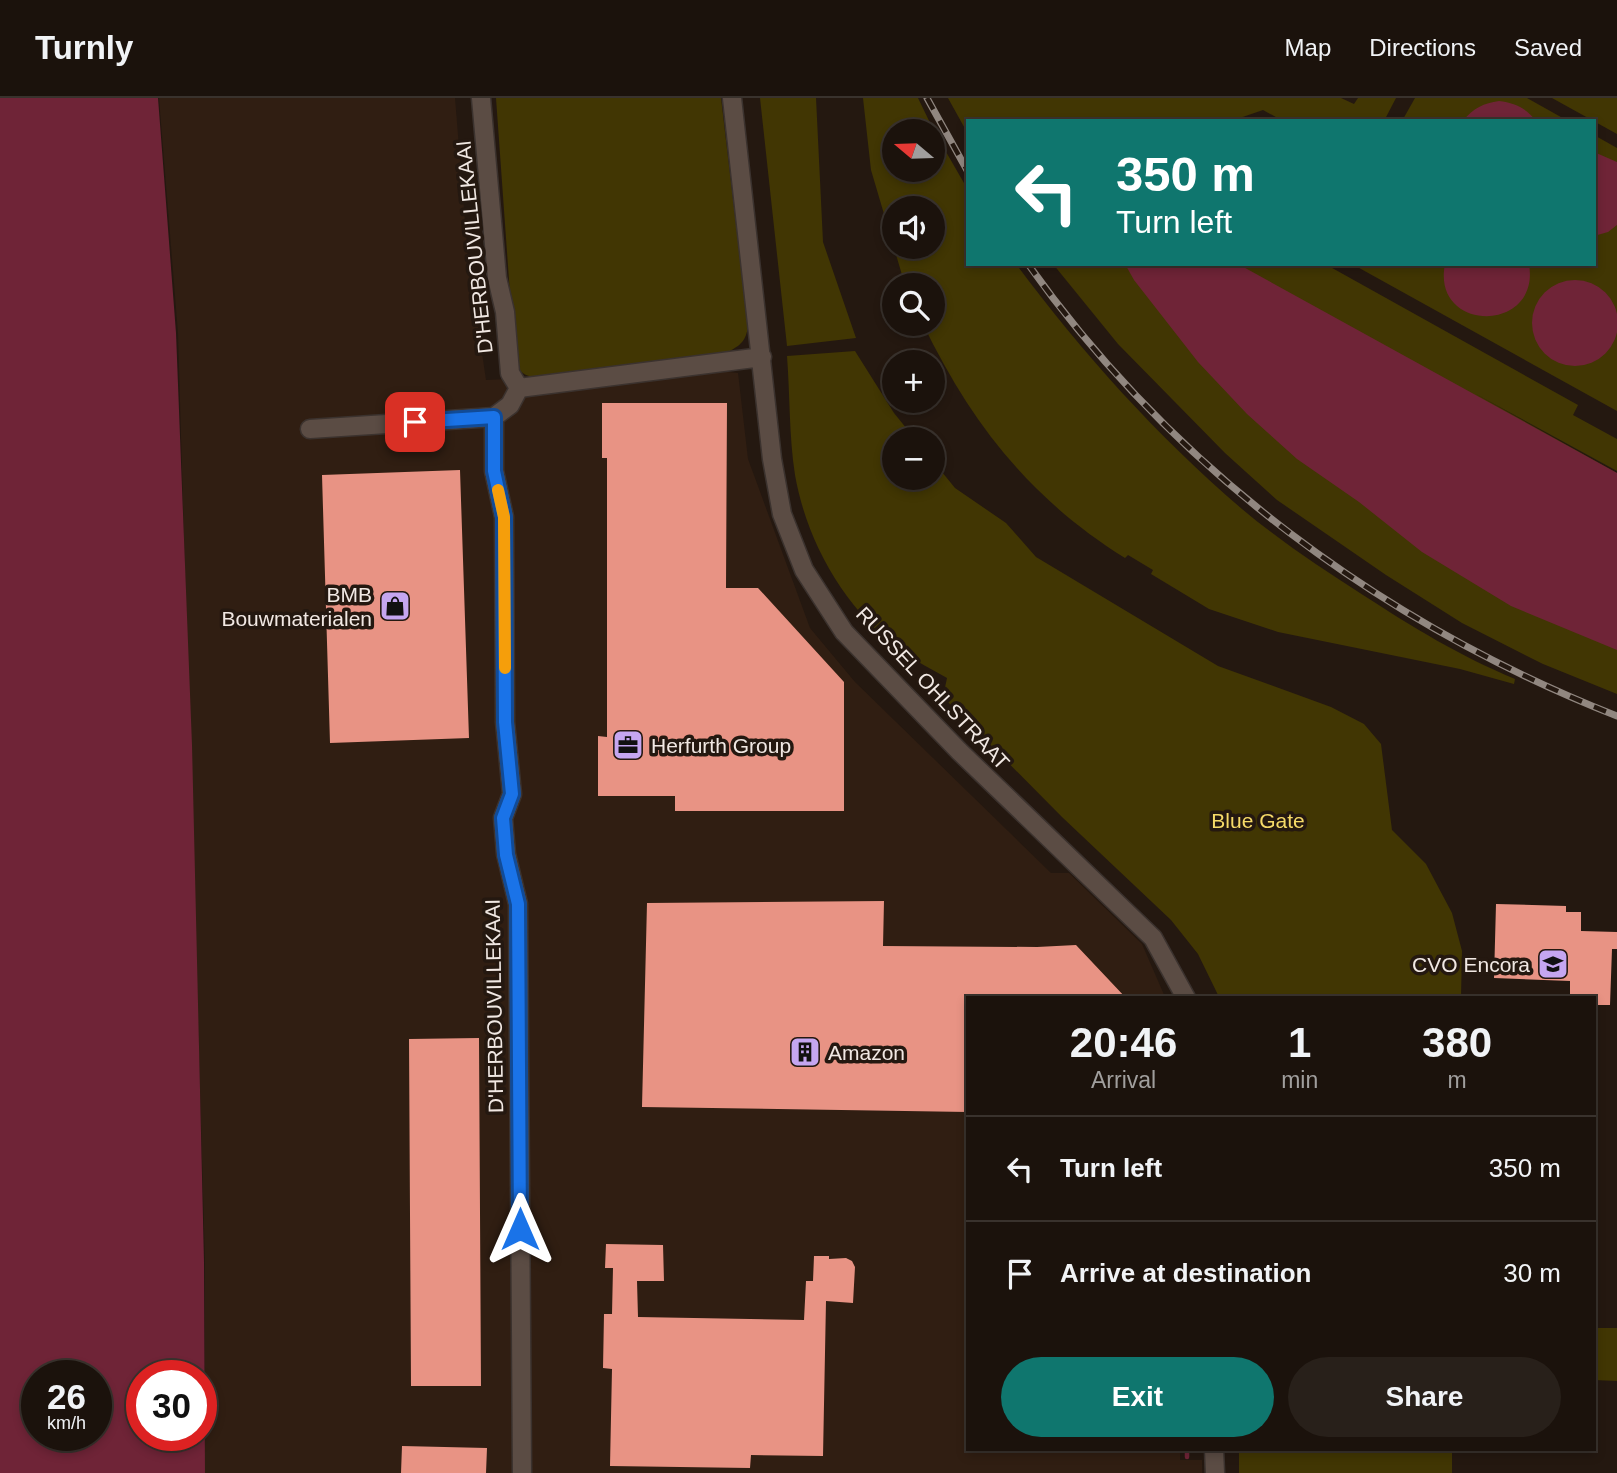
<!DOCTYPE html>
<html lang="en">
<head>
<meta charset="utf-8">
<style>
  :root { --surface:#1b120c; --page:#28201a; --text:#f1f3f6; --muted:#a09e9d; --line:#39322d; --accent:#0f766e }
  body { margin:0; font-family:Arial,sans-serif; background:var(--page); color:var(--text); height:100vh; display:flex; flex-direction:column; font-size:26px; white-space:nowrap }
  * { box-sizing:border-box; margin:0 }
  p { font-size:23px; color:var(--muted) }
  .icon { flex:none; width:38px; height:38px; fill:none; stroke:currentColor; stroke-width:2; stroke-linecap:round; stroke-linejoin:round }
  .map { position:relative; flex:1; overflow:hidden }
  .side { position:absolute; left:966px; top:898px; width:630px; height:455px; display:flex; flex-direction:column; background:var(--surface); border-radius:0px; box-shadow:0 4px 10px #0003,0 0 0 2px var(--line) }
  .side>* { flex:none }
  .hud { position:absolute; left:966px; top:21px; width:630px; height:147px; border-radius:0px; box-shadow:0 4px 10px #0003,0 0 0 2px var(--line); background:#0f766e; color:#fff; overflow:hidden }
  .needle { width:46px; rotate:289deg }
  .controls { position:absolute; left:882px; top:21px; display:grid; gap:14px }
  .controls a { display:grid; place-items:center; width:63px; height:63px; border-radius:50%; background:var(--surface); box-shadow:0 4px 10px #0003,0 0 0 2px var(--line); font-size:35px }
  .speed { position:absolute; left:21px; top:1262px; display:flex; gap:14px; font-size:35px; font-weight:700; text-align:center }
  .speed>* { display:grid; place-content:center; width:91px; height:91px; border-radius:50%; background:var(--surface); box-shadow:0 4px 10px #0003,0 0 0 2px var(--line); line-height:1 }
  .speed small { font-size:18px; font-weight:400 }
  .speed .limit { border:10px solid #d22; background:#fff; color:#111 }
  .pin { position:absolute; display:grid; place-items:center; width:60px; height:60px; color:#fff; margin:-30px; border-radius:14px; box-shadow:0 4px 10px #0006 }
  .me { position:absolute; width:77px; margin:-38px; rotate:0deg; stroke-linejoin:round; filter:drop-shadow(0 0 5px #0008) }
  .turn { display:flex; align-items:center; gap:24px; height:147px; padding:0 35px; font-size:32px }
  .turn .icon { width:91px; height:91px; stroke-width:2.5 }
  .turn b { display:block; font-size:49px; line-height:60px }
  .eta { display:flex; justify-content:space-evenly; align-items:center; height:119px; text-align:center }
  .eta b { font-size:42px; font-weight:800; line-height:49px }
  .cta { display:flex; gap:14px; margin-top:auto; padding:14px 35px }
  .cta a { flex:1; height:80px; border-radius:42px; background:var(--accent); color:#fff; font-size:28px; font-weight:800; line-height:80px; text-align:center }
  .cta a+a { background:var(--page); color:var(--text) }
  ul { padding:0; list-style:none }
  li { display:flex; align-items:center; gap:21px; height:105px; padding:0 35px; border-top:2px solid var(--line) }
  li div { flex:1 }
  li b { display:block; font-size:26px }
  li em { font-style:normal }
  header { display:flex; align-items:center; gap:42px; box-sizing:border-box; height:98px; padding:0 35px; background:var(--surface); border-bottom:2px solid var(--line) }
  header strong { font-size:33px }
  nav { display:flex; gap:38px; margin-inline-start:auto; font-size:24px }
  .map>svg:first-child { display:block }
  .built { fill:#301e12 }
  .green { fill:#413603; fill-rule:evenodd }
  .water { fill:#6f2437; fill-rule:evenodd }
  .lines { fill:none; stroke-linecap:round; stroke-linejoin:round }
  .stream { stroke:#6f2437; stroke-width:4.5 }
  .building { fill:#e89384 }
  .minor-casing { stroke:#3b322e; stroke-width:21 }
  .minor { stroke:#5b4c44; stroke-width:18 }
  .rail-casing { stroke:#918780; stroke-width:7 }
  .rail { stroke:#241810; stroke-width:4.5; stroke-dasharray:13; stroke-linecap:butt }
  .route-casing { stroke:#114b97; stroke-width:18 }
  .route { stroke:#1a73e8; stroke-width:12 }
  .slow { stroke:#f59e0b; stroke-width:12 }
  .labels { text-anchor:middle; dominant-baseline:central; stroke-width:7; stroke-linejoin:round; paint-order:stroke }
  .street-label { font-size:21px; fill:#f1e8e3; stroke:#241810 }
  .poi-label { font-size:21px; fill:#f1e8e3; stroke:#241810; text-anchor:end }
  .park-label { font-size:21px; fill:#f6da68; stroke:#241810 }
</style>
</head>
<body>
<header>
<strong>Turnly</strong>
<nav><a>Map</a><a>Directions</a><a>Saved</a></nav>
</header>
<div class="map">
<svg width="1617" height="1375" viewBox="0 0 1617 1375">
  <rect width="100%" height="100%" fill="#241810"/>
  <!-- built -->
  <path class="built" d="M 159,0 L 455,0 L 468,160 L 486,282 L 718,273 L 738,275 L 748,361 L 810,530 L 855,584 L 1051,775 L 1069,775 L 1142,846 L 1165,899 L 968,900 L 968,1351 L 1180,1351 L 1180,1362 L 1202,1362 L 1202,1375 L 205,1375 L 205,1164 L 178,235 Z"/>
  <!-- green -->
  <path class="green" d="M 496,0 L 721,0 L 748,228 C 746,243 741,247 728,254 L 539,280 C 518,277 518,272 514,252 Z
    M 760,0 L 816,0 L 823,144 L 856,240 L 787,248 Z
    M 863,0 L 918,0 L 934,33 L 968,92 L 968,166 L 1016,166 C 1083,256 1157,338 1242,411 C 1280,443 1321,470 1363,497 C 1414,530 1458,557 1515,581 L 1514,586 L 1460,571 L 1278,534 L 1209,511 L 1151,476 L 1153,472 L 1128,457 L 1125,460 C 1030,401 971,325 923,226 L 933,226 L 933,187 L 905,187 L 871,72 ZM 894,33 L 933,33 L 933,72 L 894,72 ZM 933,110 L 933,149 L 894,149 L 894,110 Z
    M 948,0 L 1341,0 L 1354,6 L 1358,0 L 1396,0 L 1384,23 L 1283,23 L 1263,12 L 1231,23 L 968,23 L 968,36 Z
    M 1415,0 L 1527,0 L 1568,23 L 1402,23 Z
    M 1552,0 L 1617,0 L 1617,36 Z
    M 1594,37 L 1617,50 L 1617,313 L 1352,166 L 1594,166 Z
    M 1053,166 L 1138,166 L 1617,532 L 1617,596 L 1543,566 L 1462,525 L 1386,477 L 1277,402 L 1225,355 L 1118,246 Z
    M 1237,166 L 1325,166 L 1578,307 L 1573,317 L 1617,341 L 1617,373 L 1474,295 L 1617,375 L 1617,404 Z
    M 855,253 L 894,315 L 915,341 L 894,341 L 894,380 L 933,380 L 933,363 L 955,390 L 1006,425 L 1036,459 L 1218,568 L 1331,609 L 1364,626 L 1381,646 L 1392,732 L 1426,766 L 1452,815 L 1462,853 L 1461,899 L 1219,899 L 1198,856 L 1171,822 L 1062,719 L 943,599 L 947,580 C 932,571 915,563 901,553 C 845,511 807,445 795,377 C 789,338 790,297 787,258 Z
    M 1594,1230 L 1617,1230 L 1617,1283 L 1594,1282 Z
    M 1239,1351 L 1452,1351 L 1452,1375 L 1239,1375 Z"/>
  <!-- water -->
  <path class="water" d="M 0,0 L 158,0 L 176,235 L 192,647 L 204,1164 L 205,1375 L 0,1375 ZM 37,1278 L 96,1278 L 96,1337 L 37,1337 ZM 142,1278 L 201,1278 L 201,1337 L 142,1337 Z
    M 1499,3 C 1515,5 1526,10 1536,23 L 1463,23 C 1473,10 1484,5 1499,3 Z
    M 1594,54 L 1617,64 L 1617,127 L 1608,134 L 1594,138 Z
    M 1125,166 L 1238,166 L 1617,375 L 1617,552 L 1511,508 L 1422,454 L 1359,404 L 1297,361 L 1247,316 L 1198,264 L 1134,182 Z
    M 1445,166 L 1529,166 C 1541,236 1431,235 1445,166 Z
    M1532 225a43 43 0 1 1 86 0a43 43 0 1 1-86 0Z"/>
  <g class="lines">
    <!-- stream -->
    <path class="stream" d="M 1187,1351 L 1187,1359"/>
  </g>
  <!-- building -->
  <path class="building" d="M 602,305 L 727,305 L 726,490 L 758,490 L 844,584 L 844,713 L 675,713 L 675,698 L 598,698 L 598,638 L 607,639 L 607,360 L 602,360 Z
    M 460,372 L 469,640 L 330,645 L 322,377 Z
    M 884,803 L 883,848 L 1037,849 L 1076,847 L 1126,900 L 968,900 L 968,1014 L 642,1009 L 647,805 Z
    M 1496,806 L 1566,808 L 1566,814 L 1581,814 L 1581,833 L 1617,834 L 1617,851 L 1612,851 L 1610,907 L 1594,907 L 1594,900 L 1587,900 L 1587,896 L 1570,896 L 1570,883 L 1494,880 Z
    M 479,940 L 481,1288 L 411,1288 L 409,941 Z
    M 606,1146 L 663,1147 L 664,1183 L 637,1183 L 638,1219 L 804,1222 L 806,1183 L 813,1183 L 814,1158 L 829,1158 L 829,1161 L 846,1160 L 852,1163 L 855,1169 L 853,1205 L 826,1203 L 823,1358 L 751,1357 L 750,1370 L 610,1368 L 612,1271 L 603,1270 L 604,1216 L 612,1216 L 613,1170 L 605,1170 Z
    M 402,1348 L 487,1350 L 486,1375 L 401,1375 Z"/>
  <g class="lines">
    <!-- minor casing -->
    <g class="minor-casing">
      <path id="minor" d="M 481,0 L 497,180 L 505,214 L 510,275 L 519,290
        M 732,0 L 772,361 L 782,416 L 804,472 L 844,534 L 959,653 L 1153,840 L 1186,900
        M 519,290 L 762,259
        M 494,319 L 494,373 L 504,419 L 505,624 L 512,696 L 503,720 L 506,756 L 518,806 L 522,1375
        M 310,331 L 494,319 L 510,307 L 519,290
        M 1214,1351 L 1215,1375"/>
    </g>
    <!-- minor -->
    <use href="#minor" class="minor"/>
    <!-- rail casing -->
    <g class="rail-casing">
      <path id="rail" d="M 927,0 L 968,74
        M 1028,166 C 1174,372 1383,526 1617,618"/>
    </g>
    <!-- rail -->
    <use href="#rail" class="rail"/>
  </g>
  <g class="lines">
    <!-- route casing -->
    <g class="route-casing">
      <path id="route" d="M 415,324 L 494,319 L 494,373 L 504,419 L 505,624 L 512,696 L 503,720 L 506,757 L 518,806 L 520,1131"/>
    </g>
    <!-- route -->
    <use href="#route" class="route"/>
    <!-- slow -->
    <path class="slow" d="M 498,392 L 504,419 L 505,570"/>
  </g>
  <!-- icons -->
  <defs>
    <g id="shop-square" transform="scale(1.575)"><rect x="-9" y="-9" width="18" height="18" rx="4" fill="#c5a6f0" stroke="#241810"/><path d="M-5-2.5h2.3a2.7 3.5 0 0 1 5.4 0H5L5.5 6h-11ZM-1.5-2.5h3a1.5 2.3 0 0 0-3 0Z" fill="#111"/></g>
    <g id="office-square" transform="scale(1.575)"><rect x="-9" y="-9" width="18" height="18" rx="4" fill="#c5a6f0" stroke="#241810"/><path d="M-6-3h4V-5.5h4V-3h4V5H-6ZM-1-4.5V-3h2v-1.5ZM-6 0V1H6V0Z" fill="#111"/></g>
    <g id="school-square" transform="scale(1.575)"><rect x="-9" y="-9" width="18" height="18" rx="4" fill="#c5a6f0" stroke="#241810"/><path d="M0-5L7-2L0 1L-7-2ZM-4 1L0 2.5L4 1V4Q0 6-4 4Z" fill="#111"/></g>
    <g id="building-square" transform="scale(1.575)"><rect x="-9" y="-9" width="18" height="18" rx="4" fill="#c5a6f0" stroke="#241810"/><path d="M-4-6H4V6H1V3H-1V6H-4ZM-2.5-4.3h1.7v1.8h-1.7ZM.8-4.3h1.7v1.8H.8ZM-2.5-1h1.7V.8h-1.7ZM.8-1h1.7V.8H.8Z" fill="#111"/></g>
  </defs>
  <g fill-rule="evenodd">
    <use href="#shop-square" x="395" y="508"/>
    <use href="#office-square" x="628" y="647"/>
    <use href="#school-square" x="1553" y="866"/>
    <use href="#building-square" x="805" y="954"/>
  </g>
  <g class="labels">
    <!-- street labels -->
    <g class="street-label">
      <text transform="translate(474 149) rotate(-96)">D'HERBOUVILLEKAAI</text>
      <text transform="translate(933 590) rotate(47)">RUSSEL OHLSTRAAT</text>
      <text transform="translate(494 908) rotate(-91)">D'HERBOUVILLEKAAI</text>
    </g>
    <!-- poi labels -->
    <g class="poi-label">
      <text x="372" y="496">BMB<tspan x="372" dy="24">Bouwmaterialen</tspan></text>
      <text x="651" y="647" text-anchor="start">Herfurth Group</text>
      <text x="1530" y="866">CVO Encora</text>
      <text x="828" y="954" text-anchor="start">Amazon</text>
    </g>
    <!-- park labels -->
    <g class="park-label">
      <text x="1258" y="722">Blue Gate</text>
    </g>
  </g>
</svg>
<div class="controls">
<a><svg class="needle" viewBox="-14 -14 28 28"><path d="M0-13l5 13h-10z" fill="#e53935"/><path d="M0 13l5-13h-10z" fill="#a09e9d"/></svg></a>
<a><svg class="icon" aria-label="sound" viewBox="0 0 24 24"><path d="M4 9h4l5-4v14l-5-4H4zM17 9q2 3 0 6"/></svg></a>
<a><svg class="icon" aria-label="search" viewBox="0 0 24 24"><circle cx="10" cy="10" r="6"/><path d="M15 15l6 6"/></svg></a>
<a>+</a>
<a>−</a>
</div>
<div class="speed"><div>26<small>km/h</small></div><div class="limit">30</div></div>
<div class="pin" style="left:415px;top:324px;background:#d93025"><svg class="icon" aria-label="arrive" viewBox="0 0 24 24"><path d="M6 21V4h12l-3 4 3 4H6"/></svg></div>
<svg class="me" style="left:520px;top:1131px" viewBox="-20 -20 40 40"><path d="M0-17L14 15 0 8-14 15z" fill="#1a73e8" stroke="#fff" stroke-width="4"/></svg>
<div class="hud">
<div class="turn"><svg class="icon" aria-label="left" viewBox="0 0 24 24"><path d="M17 20v-9H6M10 6l-5 5 5 5"/></svg><div><b>350 m</b>Turn left</div></div>
</div>
<section class="side">
<div class="eta">
<div><b>20:46</b><p>Arrival</p></div>
<div><b>1</b><p>min</p></div>
<div><b>380</b><p>m</p></div>
</div>
<ul>
<li><svg class="icon" aria-label="left" viewBox="0 0 24 24"><path d="M17 20v-9H6M10 6l-5 5 5 5"/></svg><div><b>Turn left</b></div><em>350 m</em></li>
<li><svg class="icon" aria-label="arrive" viewBox="0 0 24 24"><path d="M6 21V4h12l-3 4 3 4H6"/></svg><div><b>Arrive at destination</b></div><em>30 m</em></li>
</ul>
<div class="cta"><a>Exit</a><a>Share</a></div>
</section>
</div>
</body>
</html>
